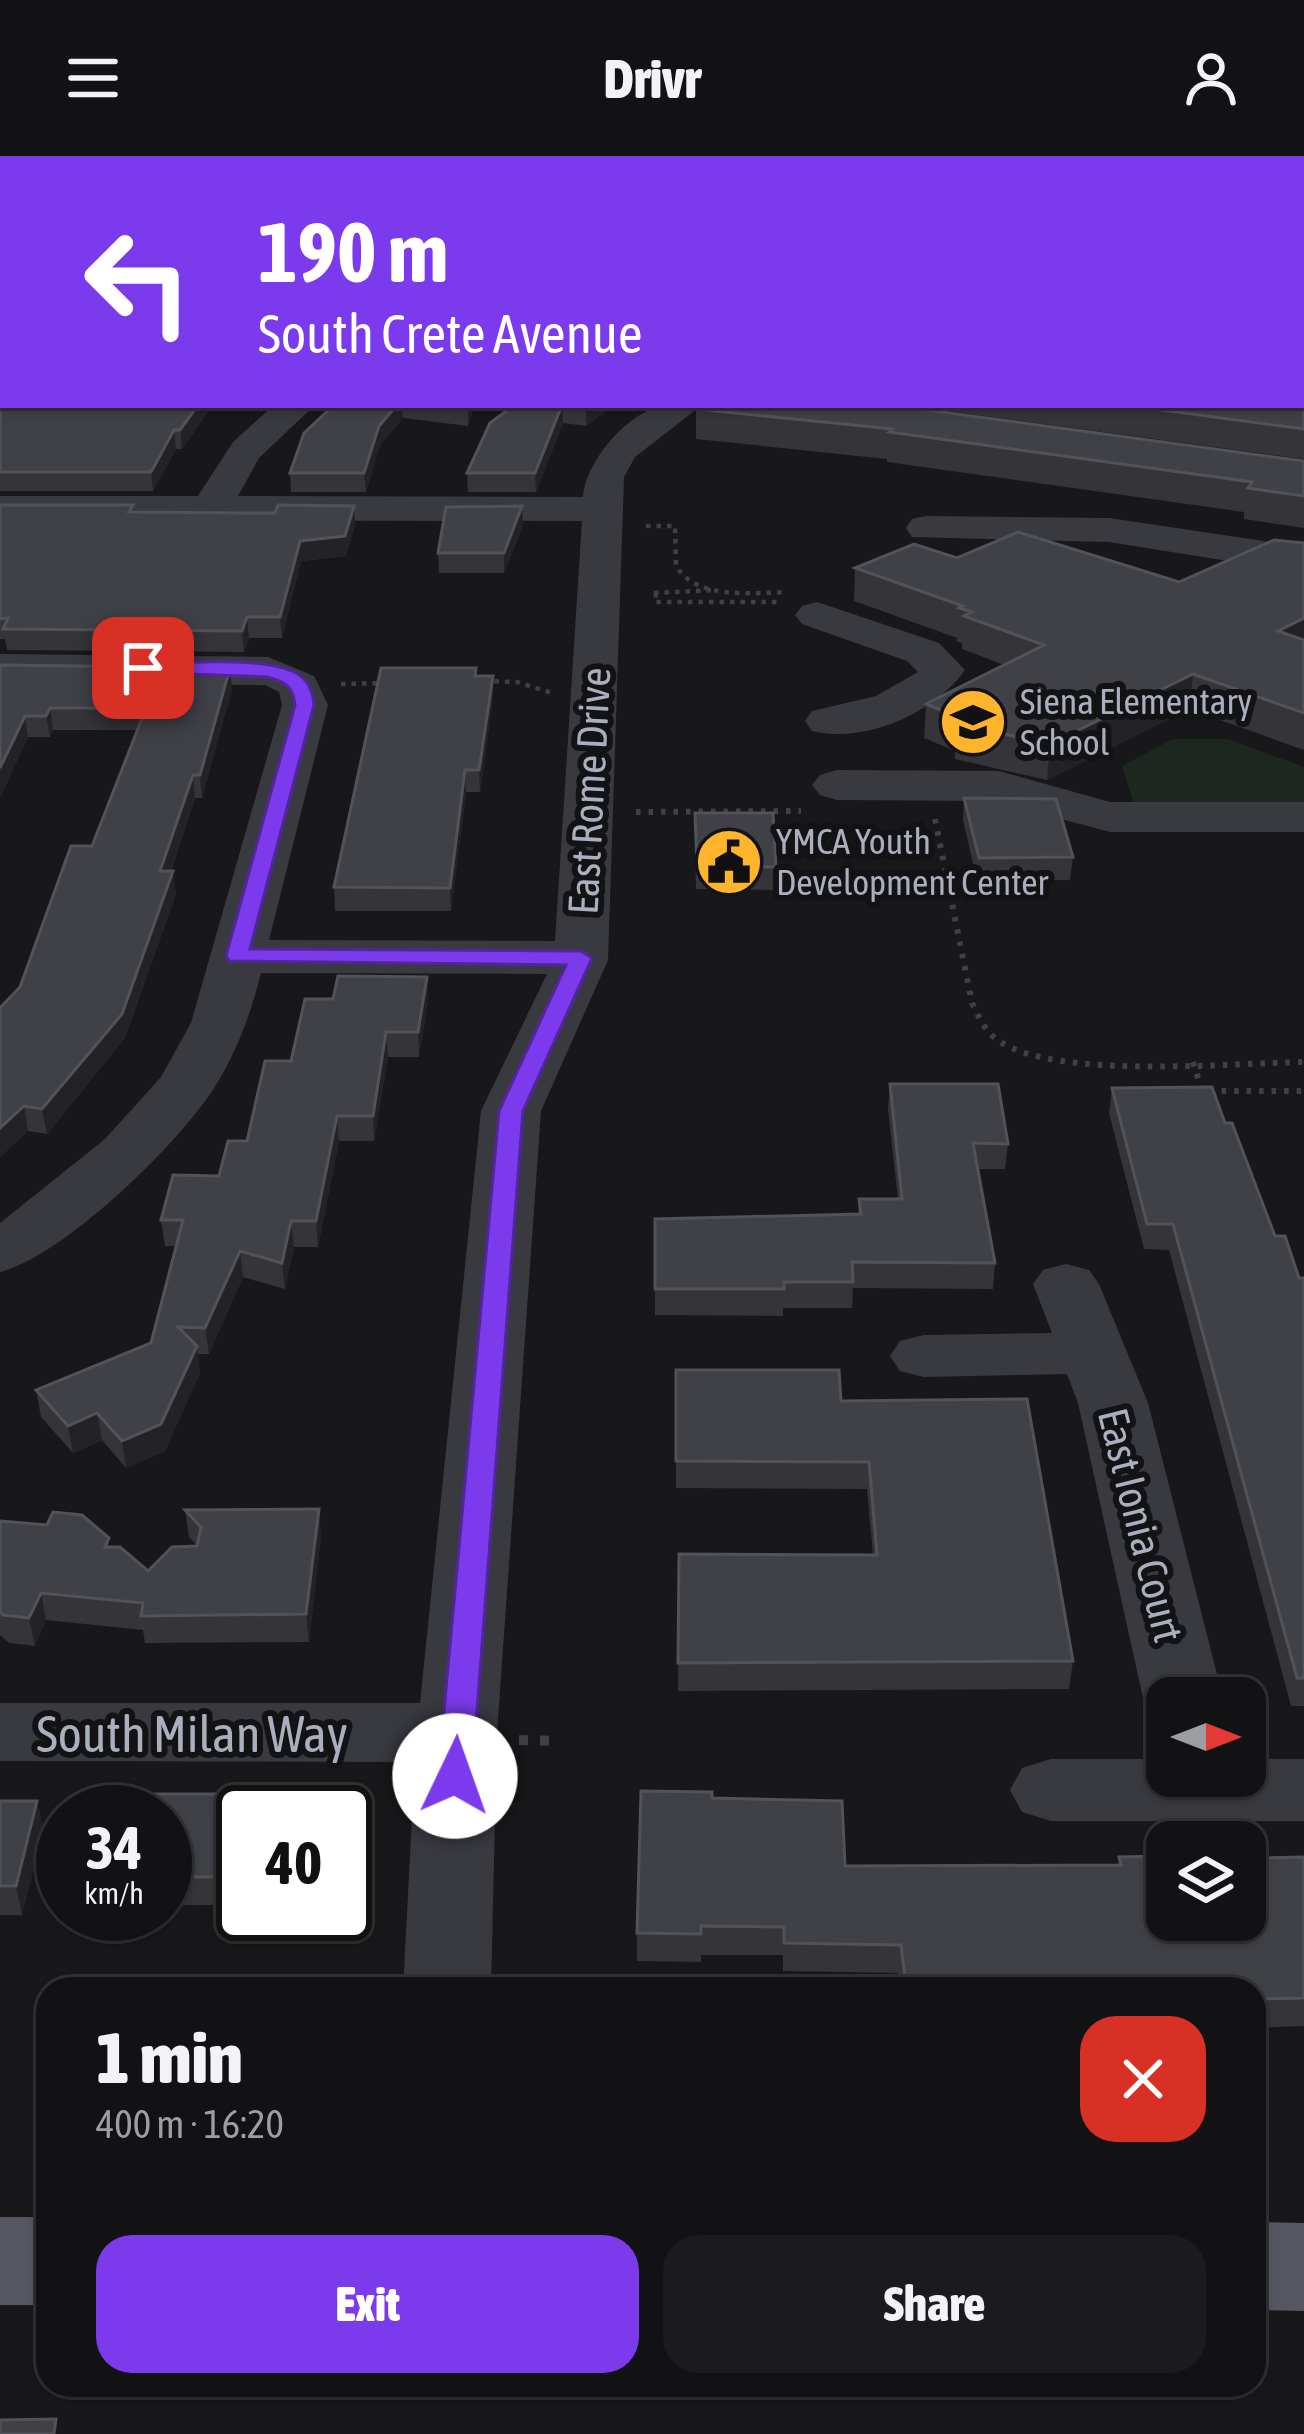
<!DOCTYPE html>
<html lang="en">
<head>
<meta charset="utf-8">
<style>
  :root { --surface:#121214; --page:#1b1b1d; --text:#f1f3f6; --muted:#9c9ea0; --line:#313234; --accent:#7c3aed }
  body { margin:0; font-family:"Asap Condensed",sans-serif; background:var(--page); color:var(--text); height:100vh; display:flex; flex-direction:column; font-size:45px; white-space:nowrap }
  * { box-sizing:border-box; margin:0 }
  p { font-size:39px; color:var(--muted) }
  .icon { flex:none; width:66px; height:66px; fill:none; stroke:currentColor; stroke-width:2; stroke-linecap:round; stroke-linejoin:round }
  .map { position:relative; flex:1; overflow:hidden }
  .panel { position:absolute; left:36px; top:1821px; width:1230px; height:420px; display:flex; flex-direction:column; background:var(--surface); border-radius:36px; box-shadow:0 3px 9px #0004,0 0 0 3px var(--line) }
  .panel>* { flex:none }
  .top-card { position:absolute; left:0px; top:0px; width:1305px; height:252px; box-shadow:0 3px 9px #0004,0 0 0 3px var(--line); background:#7c3aed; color:#fff; overflow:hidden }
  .needle { width:78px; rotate:90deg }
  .controls { position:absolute; left:1146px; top:1521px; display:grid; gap:24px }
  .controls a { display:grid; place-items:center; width:120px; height:120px; border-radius:24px; background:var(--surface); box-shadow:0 3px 9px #0004,0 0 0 3px var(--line); font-size:60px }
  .speed { position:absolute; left:36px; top:1629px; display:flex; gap:24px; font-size:60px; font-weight:700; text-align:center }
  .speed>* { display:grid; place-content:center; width:156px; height:156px; border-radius:50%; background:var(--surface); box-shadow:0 3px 9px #0004,0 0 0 3px var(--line); line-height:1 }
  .speed small { font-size:30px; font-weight:400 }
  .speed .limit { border:6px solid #111; border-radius:18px; background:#fff; color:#111 }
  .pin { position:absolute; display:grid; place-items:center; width:102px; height:102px; color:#fff; margin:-51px; border-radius:24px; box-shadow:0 6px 18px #0006 }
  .me { position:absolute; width:132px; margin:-66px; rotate:3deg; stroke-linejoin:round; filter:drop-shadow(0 0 9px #0008) }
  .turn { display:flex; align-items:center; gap:42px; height:252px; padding:0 60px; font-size:54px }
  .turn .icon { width:156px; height:156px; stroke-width:2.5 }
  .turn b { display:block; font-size:84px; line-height:102px }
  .round { display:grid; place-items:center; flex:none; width:126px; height:126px; border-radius:36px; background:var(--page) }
  .head { display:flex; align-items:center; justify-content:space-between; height:204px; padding:0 60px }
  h1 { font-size:72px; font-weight:800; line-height:90px }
  .primary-button { display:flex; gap:24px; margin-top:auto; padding:24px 60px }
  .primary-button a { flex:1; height:138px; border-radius:36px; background:var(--accent); color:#fff; font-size:48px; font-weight:800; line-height:138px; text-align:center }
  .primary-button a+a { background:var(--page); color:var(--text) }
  header { display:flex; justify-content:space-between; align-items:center; height:156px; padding:0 60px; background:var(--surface); font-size:54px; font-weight:800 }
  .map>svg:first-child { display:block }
  .green { fill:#1e271f }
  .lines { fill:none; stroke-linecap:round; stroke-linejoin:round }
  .canal { fill:#2d3841; fill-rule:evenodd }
  .path-far2 { stroke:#3f4147; stroke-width:4.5; stroke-dasharray:4.5 6; stroke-linecap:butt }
  .path-far1 { stroke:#3f4147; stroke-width:6; stroke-dasharray:4.5 8; stroke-linecap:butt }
  .path { stroke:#3f4147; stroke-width:10; stroke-dasharray:9 12; stroke-linecap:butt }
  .minor { fill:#393a40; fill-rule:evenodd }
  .major { fill:#555760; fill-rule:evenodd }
  .wall { fill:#343439 }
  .shaded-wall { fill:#232327 }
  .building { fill:#404147; stroke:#515359; stroke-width:3 }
  .route { fill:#7c3aed; stroke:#51269a; stroke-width:3 }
  .labels { text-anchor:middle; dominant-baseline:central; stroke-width:12; stroke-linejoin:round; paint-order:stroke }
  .far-poi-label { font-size:36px; fill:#a9afbc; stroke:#131316; text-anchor:start }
  .street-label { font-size:42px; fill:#a9afbc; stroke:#131316 }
  .near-street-label { font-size:51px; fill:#a9afbc; stroke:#131316 }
</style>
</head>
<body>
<header><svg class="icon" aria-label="menu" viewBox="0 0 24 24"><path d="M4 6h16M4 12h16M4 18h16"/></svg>Drivr<svg class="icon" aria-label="person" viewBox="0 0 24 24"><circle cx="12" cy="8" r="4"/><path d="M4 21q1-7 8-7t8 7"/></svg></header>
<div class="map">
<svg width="1304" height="2278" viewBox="0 0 1304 2278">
  <rect width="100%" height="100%" fill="#18181b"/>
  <!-- green -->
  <path class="green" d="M 1173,583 L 1228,583 L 1304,611 L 1304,653 L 1136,654 L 1122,610 Z"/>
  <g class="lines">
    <!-- canal -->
    <path class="canal" d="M 0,41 L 3,42 L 3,56 L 0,55 Z
      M 1302,229 L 1304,229 L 1304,246 L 1302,246 Z"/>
    <!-- path-far2 -->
    <path class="path-far2" d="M 646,370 L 675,370 L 676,410 C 696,444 753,437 787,436
      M 654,437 L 717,434
      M 656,437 L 655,446 L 781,446
      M 484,525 L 517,526 L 552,537
      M 341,528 L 385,527"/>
    <!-- path-far1 -->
    <path class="path-far1" d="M 636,656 L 801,655
      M 935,663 L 972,847 C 979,861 985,876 999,885 C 1057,924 1232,907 1304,906
      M 1193,906 L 1202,935 L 1304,935"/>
    <!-- path -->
    <path class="path" d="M 519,1584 L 554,1585"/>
    <!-- minor -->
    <path class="minor" d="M 3,207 L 3,230 L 0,231 L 0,208 Z
      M 274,249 L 315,249 L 259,302 L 238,340 L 583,341 C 586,305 627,257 663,249 C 674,246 690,249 702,249 L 635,301 L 624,321 L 608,804 L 541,955 L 497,1577 L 491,1833 L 403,1833 L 415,1606 L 0,1605 L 0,1547 L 420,1547 L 481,955 L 547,818 L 261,817 C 251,857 238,893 216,929 C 181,986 64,1100 0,1116 L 0,1067 L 105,983 L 161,921 L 191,867 L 282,549 L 279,536 L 265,529 L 0,526 L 0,498 L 268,501 L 314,520 L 328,549 L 269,784 L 555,785 L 582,365 L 0,364 L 0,340 L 198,340 L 233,286 Z
      M 926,360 L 1109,362 L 1304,391 L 1304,417 L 1109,386 L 912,381 L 906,372 L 912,363 Z
      M 817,446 L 939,487 L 965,514 C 935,557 865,588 812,575 L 805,565 L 812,555 L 876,540 L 918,516 L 907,505 L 802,468 L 795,459 L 802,450 Z
      M 837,614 L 999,615 L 1110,646 L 1304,646 L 1304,676 L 1110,676 L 994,645 L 837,644 L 820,639 L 812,629 L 820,619 Z
      M 1066,1108 L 1089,1114 L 1099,1128 L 1148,1247 L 1223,1542 L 1167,1542 L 1167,1566 L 1155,1562 L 1143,1542 L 1078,1247 L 1067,1218 L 924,1221 L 900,1215 L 890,1200 L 900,1185 L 924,1179 L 1052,1177 L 1033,1128 L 1043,1114 Z
      M 1051,1603 L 1167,1603 L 1167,1620 L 1245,1620 L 1245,1603 L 1304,1603 L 1304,1665 L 1051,1665 L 1022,1656 L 1010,1634 L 1022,1612 Z"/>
    <!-- major -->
    <path class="major" d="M 0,2061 L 48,2061 L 48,2149 L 0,2149 Z
      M 1254,2066 L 1304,2067 L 1304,2155 L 1254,2154 Z"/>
  </g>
  <!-- wall -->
  <path class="wall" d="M 0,244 L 3,249 L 228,249 L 220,255 L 209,254 L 182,293 L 176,293 L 153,335 L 0,335 Z
    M 1304,246 L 1304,303 L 902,249 L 1302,249 Z
    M 334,249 L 475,249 L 468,270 L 403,262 L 380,289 L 366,336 L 291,336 L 290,317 Z
    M 514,249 L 614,249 L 586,270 L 563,267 L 536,336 L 468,336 L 467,317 Z
    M 696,253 L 1304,305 L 1304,372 L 1244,363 L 1244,356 L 887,306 L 887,303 L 696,283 Z
    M 0,349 L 134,356 L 355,369 L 346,400 L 301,405 L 282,482 L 249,482 L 244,496 L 7,494 L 5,483 L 0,483 Z
    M 522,350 L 523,369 L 504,417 L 439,417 L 438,397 Z
    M 1304,387 L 1304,594 L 1189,553 L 1047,624 L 955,603 L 955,595 L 924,582 L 926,548 L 1004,509 L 962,493 L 962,487 L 956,485 L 957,482 L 854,445 L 855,412 L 957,402 L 1179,426 Z
    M 0,509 L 232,533 L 202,642 L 195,642 L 171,715 L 176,738 L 125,882 L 47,978 L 28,975 L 0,1001 L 20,831 L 92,690 L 138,574 L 53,574 L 50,581 L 28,581 L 0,642 Z
    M 477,520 L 493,542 L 480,636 L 466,636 L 451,755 L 335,755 L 334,731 Z
    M 964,642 L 1073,701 L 1070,724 L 977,725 L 963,664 Z
    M 695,680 L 776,711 L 775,734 L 696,733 Z
    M 428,845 L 419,901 L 388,901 L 374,985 L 339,985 L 318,1091 L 294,1091 L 285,1133 L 243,1121 L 209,1198 L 198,1198 L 200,1217 L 165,1295 L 126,1312 L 102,1284 L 73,1297 L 41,1261 L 36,1234 L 151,1187 L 177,1090 L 165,1090 L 161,1064 L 219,1020 L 247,985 L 291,905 Z
    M 890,928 L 1008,988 L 1005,1013 L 978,1013 L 995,1107 L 993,1133 L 853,1132 L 852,1152 L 783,1152 L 783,1160 L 655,1159 L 655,1063 L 858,1058 L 859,1043 L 898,1043 L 888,953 Z
    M 1112,932 L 1225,967 L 1275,1080 L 1299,1122 L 1304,1122 L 1304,1550 L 1291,1550 L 1169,1094 L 1144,1093 L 1109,957 Z
    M 676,1214 L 841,1245 L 1073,1505 L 1069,1533 L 678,1535 L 679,1398 L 873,1399 L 867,1333 L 676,1332 Z
    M 185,1354 L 321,1380 L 309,1486 L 145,1487 L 143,1474 L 46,1464 L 35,1490 L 9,1487 L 0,1479 L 0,1365 L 111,1391 L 148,1415 L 197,1390 L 189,1381 Z
    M 712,1642 L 845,1710 L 1118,1709 L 1119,1701 L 1167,1764 L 1257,1717 L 1260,1702 L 1304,1701 L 1304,1870 L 1254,1872 L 1254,1833 L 900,1833 L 898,1817 L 783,1815 L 783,1799 L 701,1799 L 701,1806 L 637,1805 L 637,1777 Z
    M 0,1645 L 37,1645 L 43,1673 L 22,1759 L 0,1759 Z
    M 165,1656 L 243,1656 L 243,1749 L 165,1749 Z"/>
  <!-- shaded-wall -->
  <path class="shaded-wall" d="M 198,249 L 209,249 L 209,254 L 182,293 L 180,274 Z
    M 397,249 L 402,249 L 403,262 L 380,289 L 366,336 L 364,317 L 379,270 Z
    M 469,249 L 475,249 L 468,270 L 468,252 Z
    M 562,249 L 563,267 L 536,336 L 535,317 Z
    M 590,249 L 614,249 L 586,270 L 586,252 Z
    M 174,274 L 176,293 L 153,335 L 151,316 Z
    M 354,350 L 355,369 L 346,400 L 301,405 L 282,482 L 280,461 L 300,385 Z
    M 522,350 L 523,369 L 504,417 L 504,397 Z
    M 247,461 L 249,482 L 244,496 L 242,475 Z
    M 1304,462 L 1304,492 L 1278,475 Z
    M 230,512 L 232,533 L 202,642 L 200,619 Z
    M 1193,518 L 1189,553 L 1047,624 L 1050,588 Z
    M 493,520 L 493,542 L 480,636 L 479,614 Z
    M 50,552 L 53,574 L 50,581 L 46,560 Z
    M 25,560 L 28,581 L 0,642 L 0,612 Z
    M 465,614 L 466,636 L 451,755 L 450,732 Z
    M 193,619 L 195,642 L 163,738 L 160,715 Z
    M 173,715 L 176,738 L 125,882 L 47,978 L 42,953 Z
    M 427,821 L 428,845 L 419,901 L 418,876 Z
    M 386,876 L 388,901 L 374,985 L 373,960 Z
    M 24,950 L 28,975 L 0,1001 L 0,972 Z
    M 337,960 L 339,985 L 318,1091 L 316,1065 Z
    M 291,1065 L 294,1091 L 285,1133 L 282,1107 Z
    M 240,1095 L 243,1121 L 209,1198 L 205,1172 Z
    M 197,1190 L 200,1217 L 165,1295 L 126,1312 L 122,1285 Z
    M 97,1257 L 102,1284 L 73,1297 L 68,1270 Z
    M 319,1353 L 321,1380 L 309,1486 L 306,1458 Z
    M 41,1437 L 46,1464 L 35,1490 L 29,1462 Z
    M 37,1645 L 43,1673 L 22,1759 L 16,1730 Z"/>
  <!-- building -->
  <path class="building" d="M 0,65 L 3,66 L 3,188 L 0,186 Z
    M 3,242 L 3,249 L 198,249 L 180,274 L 174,274 L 151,316 L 0,316 L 0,244 Z
    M 1302,246 L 1304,246 L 1304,273 L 1124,249 L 1302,249 Z
    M 334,249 L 397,249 L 379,270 L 364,317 L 290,317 L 304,277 Z
    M 514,249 L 562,249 L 535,317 L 467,317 L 490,267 Z
    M 699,249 L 890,249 L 1304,305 L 1304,340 L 1248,332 L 1252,326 L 889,276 L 892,273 L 696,253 Z
    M 0,349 L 133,349 L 129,356 L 240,357 L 275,357 L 278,349 L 354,350 L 345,380 L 300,385 L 280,461 L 247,461 L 242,475 L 3,473 L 8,462 L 0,463 Z
    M 522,350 L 504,397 L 438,397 L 446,351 Z
    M 1018,376 L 1179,426 L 1274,384 L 1304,387 L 1304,462 L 1278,475 L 1304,484 L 1304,557 L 1193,518 L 1050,588 L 957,568 L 967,564 L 926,548 L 1044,489 L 964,460 L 972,456 L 959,452 L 963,450 L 855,412 L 914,388 L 957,402 Z
    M 0,509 L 230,512 L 200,619 L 193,619 L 160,715 L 173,715 L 122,858 L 42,953 L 24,950 L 0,972 L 0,852 L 20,831 L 71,690 L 92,690 L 146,552 L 50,552 L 46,560 L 25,560 L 0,612 Z
    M 381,512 L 476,512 L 475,520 L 493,520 L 479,614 L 465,614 L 450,732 L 334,731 Z
    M 964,642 L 1056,643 L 1073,701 L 979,702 Z
    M 695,657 L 773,657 L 776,711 L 697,710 Z
    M 338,820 L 427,821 L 418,876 L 386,876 L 373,960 L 337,960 L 316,1065 L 291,1065 L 282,1107 L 240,1095 L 205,1172 L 178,1171 L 197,1190 L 161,1268 L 122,1285 L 97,1257 L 68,1270 L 36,1234 L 151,1187 L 183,1064 L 161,1064 L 173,1019 L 219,1020 L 228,985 L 247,985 L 265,905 L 291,905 L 305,843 L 333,843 Z
    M 890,928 L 998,928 L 1008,988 L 973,987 L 995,1107 L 852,1106 L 853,1126 L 784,1126 L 784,1133 L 655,1133 L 655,1063 L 861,1058 L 859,1043 L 902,1043 Z
    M 1212,931 L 1225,967 L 1232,967 L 1275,1080 L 1285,1080 L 1299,1122 L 1304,1122 L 1304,1522 L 1297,1522 L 1173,1068 L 1147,1068 L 1112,932 Z
    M 676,1214 L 839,1214 L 841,1245 L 1027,1243 L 1073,1505 L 678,1507 L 679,1398 L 877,1399 L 869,1306 L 676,1305 Z
    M 319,1353 L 306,1458 L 141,1460 L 143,1447 L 41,1437 L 29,1462 L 3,1459 L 0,1456 L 0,1365 L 47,1369 L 53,1356 L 82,1359 L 109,1382 L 105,1391 L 120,1391 L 148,1415 L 172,1391 L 197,1390 L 201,1371 L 185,1354 Z
    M 641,1635 L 712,1636 L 712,1642 L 842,1645 L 845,1710 L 1121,1709 L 1119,1701 L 1167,1700 L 1167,1764 L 1245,1764 L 1245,1718 L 1264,1717 L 1260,1702 L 1304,1701 L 1304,1842 L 1254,1843 L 1254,1833 L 906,1833 L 901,1789 L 784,1787 L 784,1771 L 701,1770 L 701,1778 L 637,1777 Z
    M 110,1638 L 272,1638 L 269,1656 L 243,1656 L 243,1721 L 165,1721 L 165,1656 L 106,1656 Z
    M 0,1645 L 37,1645 L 16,1730 L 0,1730 Z
    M 56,2263 L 54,2278 L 0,2278 L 0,2264 Z"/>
  <!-- route -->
  <path class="route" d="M 143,507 C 183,508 262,499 296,517 C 309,524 313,536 314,549 L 250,793 L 581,795 L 592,802 L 523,955 L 472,1620 L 467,1629 L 455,1633 L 443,1629 L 438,1620 L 499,955 L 566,809 L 229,805 L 226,800 L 295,549 C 293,529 285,526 267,521 L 137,516 L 134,512 Z"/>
  <!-- icons -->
  <defs>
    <g id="school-disc" transform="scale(3.45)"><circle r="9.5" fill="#ffb42c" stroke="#131316"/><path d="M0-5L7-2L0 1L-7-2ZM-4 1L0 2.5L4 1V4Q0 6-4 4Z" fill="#111"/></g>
    <g id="civic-disc" transform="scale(3.45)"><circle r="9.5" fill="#ffb42c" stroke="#131316"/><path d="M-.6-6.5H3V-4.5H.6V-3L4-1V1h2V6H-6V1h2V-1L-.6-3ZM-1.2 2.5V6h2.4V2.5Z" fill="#111"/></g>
  </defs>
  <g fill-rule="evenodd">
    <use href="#school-disc" x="973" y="566"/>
    <use href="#civic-disc" x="729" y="706"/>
  </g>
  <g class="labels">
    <!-- far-poi labels -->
    <g class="far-poi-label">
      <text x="1020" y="545">Siena Elementary<tspan x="1020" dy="41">School</tspan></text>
      <text x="776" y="685">YMCA Youth<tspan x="776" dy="41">Development Center</tspan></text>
    </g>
    <!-- street labels -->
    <g class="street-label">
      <text transform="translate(589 635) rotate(-87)">East Rome Drive</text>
      <text transform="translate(1141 1369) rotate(76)">East Ionia Court</text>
    </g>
    <!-- near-street labels -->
    <g class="near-street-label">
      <text x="192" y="1577">South Milan Way</text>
    </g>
  </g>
</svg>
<div class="controls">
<a><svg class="needle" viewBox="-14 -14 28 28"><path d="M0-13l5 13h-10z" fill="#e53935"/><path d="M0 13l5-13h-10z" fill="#9c9ea0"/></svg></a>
<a><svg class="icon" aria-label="layers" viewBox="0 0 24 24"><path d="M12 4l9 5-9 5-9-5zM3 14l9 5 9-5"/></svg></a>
</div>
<div class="speed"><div>34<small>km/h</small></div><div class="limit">40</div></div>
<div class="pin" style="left:143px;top:512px;background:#d93025"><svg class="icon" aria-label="arrive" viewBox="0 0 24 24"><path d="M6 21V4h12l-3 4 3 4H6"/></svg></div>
<svg class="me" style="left:455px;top:1620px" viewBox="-20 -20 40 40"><circle r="19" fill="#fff"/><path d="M0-13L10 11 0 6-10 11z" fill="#7c3aed"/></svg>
<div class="top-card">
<div class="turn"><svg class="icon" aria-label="left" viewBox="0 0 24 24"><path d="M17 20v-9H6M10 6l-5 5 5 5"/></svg><div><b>190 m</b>South Crete Avenue</div></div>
</div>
<section class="panel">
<div class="head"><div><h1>1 min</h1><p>400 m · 16:20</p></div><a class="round" style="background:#d93025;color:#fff"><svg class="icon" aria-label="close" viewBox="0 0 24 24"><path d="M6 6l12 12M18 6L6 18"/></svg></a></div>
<div class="primary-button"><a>Exit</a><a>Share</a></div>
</section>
</div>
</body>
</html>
